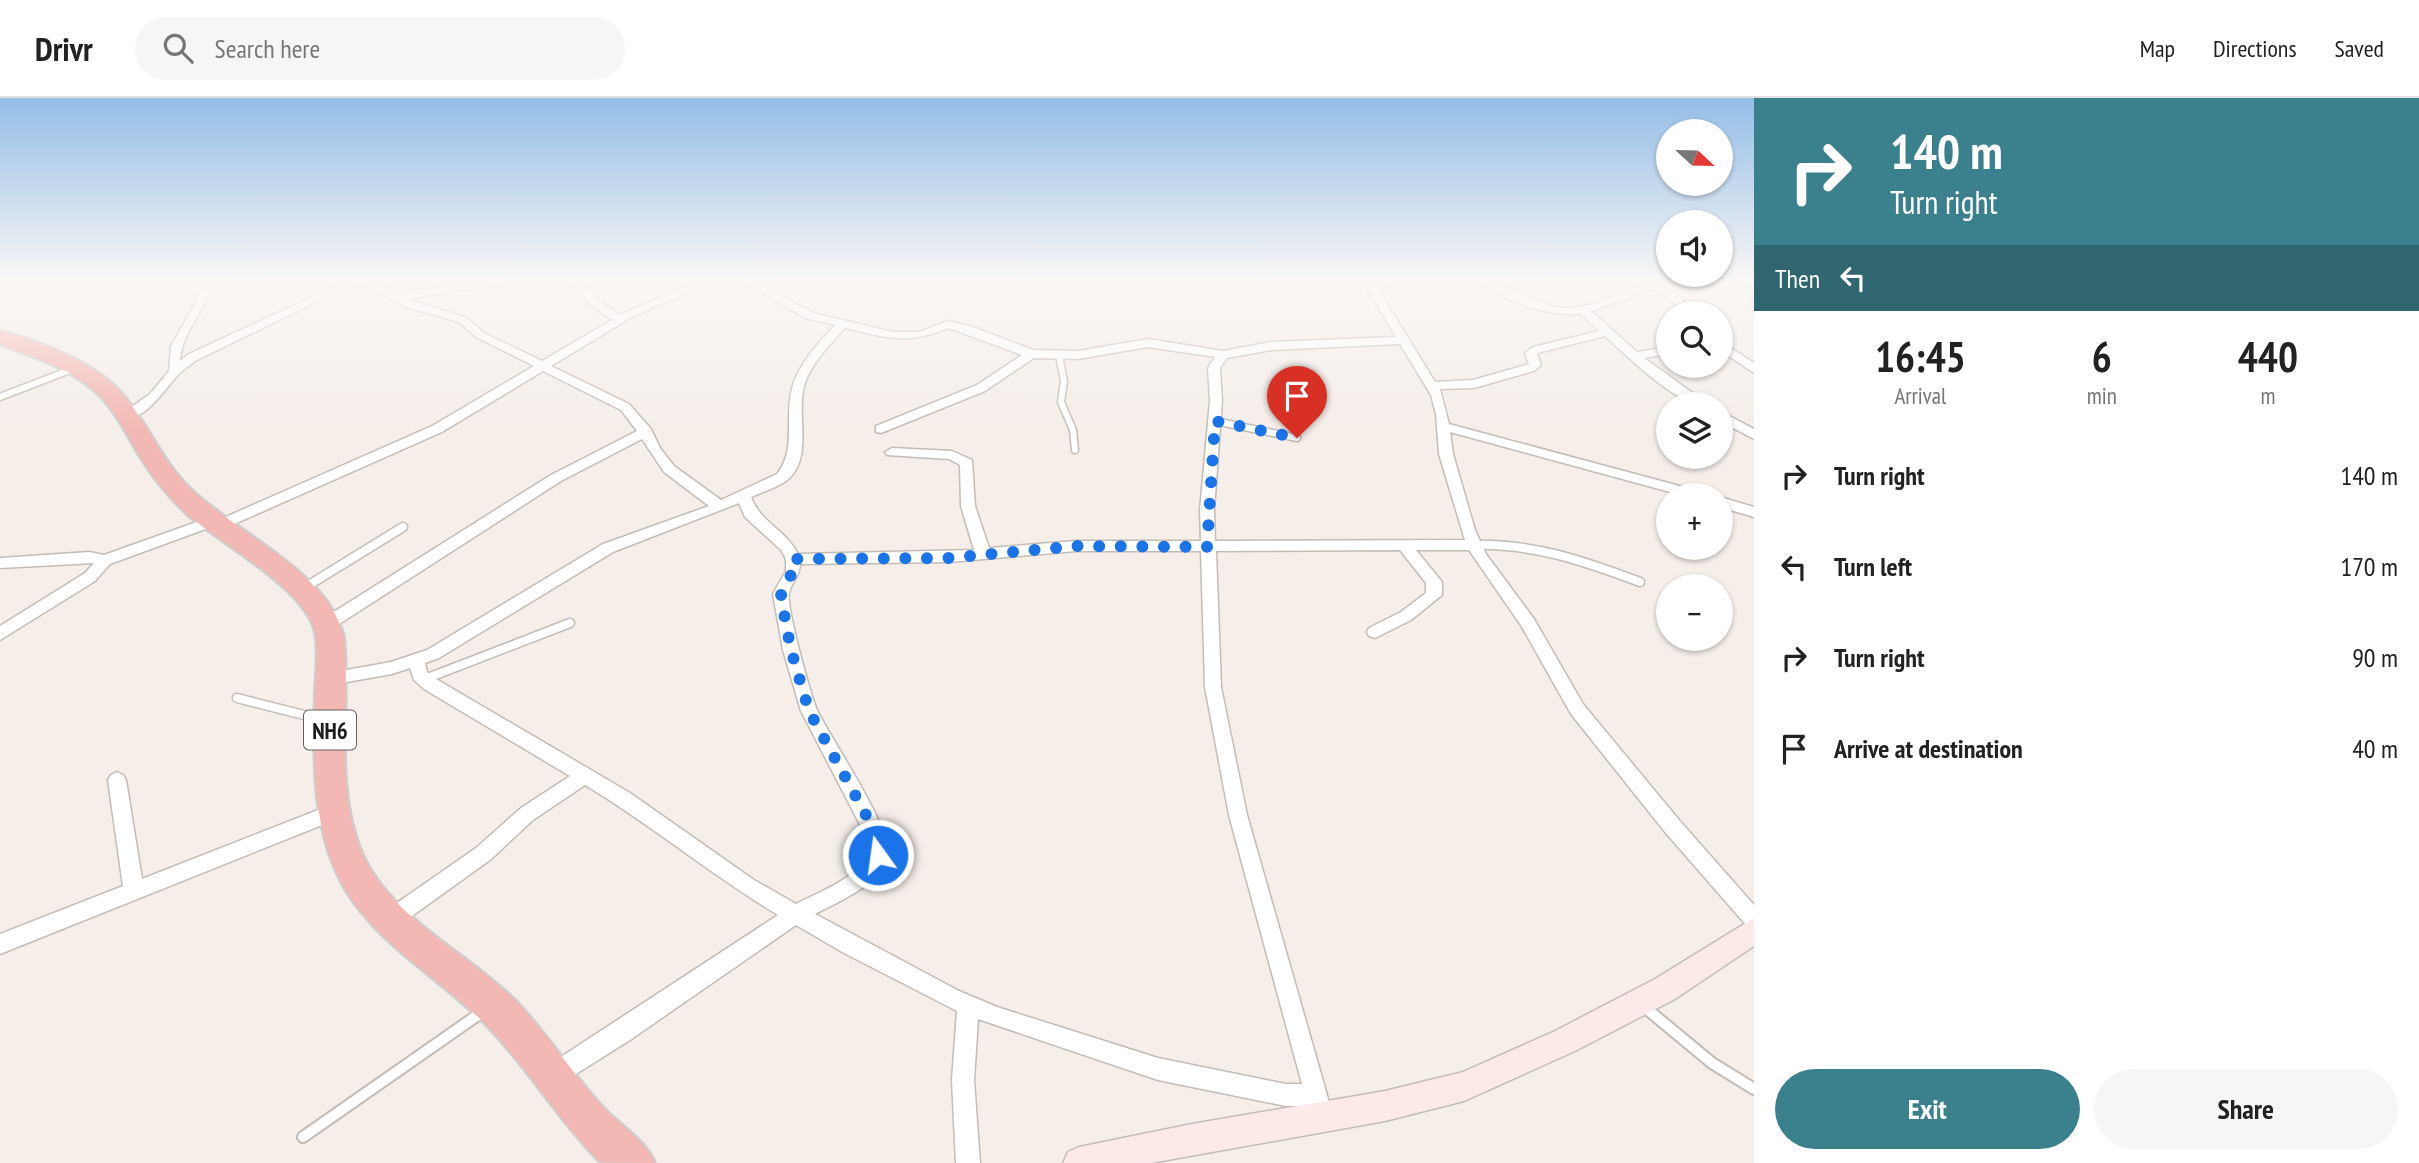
<!DOCTYPE html>
<html lang="en">
<head>
<meta charset="utf-8">
<style>
  :root { --surface:#fff; --page:#f6f6f6; --text:#222; --muted:#767676; --line:#e0e0e0; --accent:#3b808d }
  body { margin:0; font-family:"PT Sans Narrow",sans-serif; background:var(--page); color:var(--text); height:100vh; display:flex; flex-direction:column; font-size:26px; white-space:nowrap }
  * { box-sizing:border-box; margin:0 }
  p { font-size:23px; color:var(--muted) }
  .icon { flex:none; width:38px; height:38px; fill:none; stroke:currentColor; stroke-width:2; stroke-linecap:round; stroke-linejoin:round }
  .map { position:relative; flex:1; overflow:hidden }
  .panel { display:flex; flex-direction:column; background:var(--surface); width:665px }
  .panel>* { flex:none }
  .hud { background:#3b808d; color:#fff; overflow:hidden }
  .needle { width:46px; rotate:112deg }
  .buttons { position:absolute; left:1656px; top:21px; display:grid; gap:14px }
  .buttons a { display:grid; place-items:center; width:77px; height:77px; border-radius:50%; background:var(--surface); box-shadow:0 2px 5px #0004; font-size:35px }
  .pin { position:absolute; display:grid; place-items:center; width:60px; height:60px; color:#fff; margin:-72px -30px; border-radius:50% 50% 50% 0; rotate:-45deg; box-shadow:0 0 7px #0007 }
  .pin .icon { rotate:45deg }
  .me { position:absolute; width:77px; margin:-38px; rotate:346deg; stroke-linejoin:round; filter:drop-shadow(0 0 5px #0008) }
  .turn { display:flex; align-items:center; gap:24px; height:147px; padding:0 21px; font-size:32px }
  .turn .icon { width:91px; height:91px; stroke-width:2.5 }
  .turn b { display:block; font-size:49px; line-height:60px }
  .then { display:flex; align-items:center; height:66px; padding:0 21px; background:#0003; gap:14px; font-size:26px }
  .eta { display:flex; justify-content:space-evenly; align-items:center; height:119px; text-align:center }
  .eta b { font-size:42px; font-weight:600; line-height:49px }
  .cta { display:flex; gap:14px; margin-top:auto; padding:14px 21px }
  .cta a { flex:1; height:80px; border-radius:42px; background:var(--accent); color:#fff; font-size:28px; font-weight:600; line-height:80px; text-align:center }
  .cta a+a { background:var(--page); color:var(--text) }
  ul { padding:0; list-style:none }
  li { display:flex; align-items:center; gap:21px; height:91px; padding:0 21px }
  li div { flex:1 }
  li b { display:block; font-size:26px }
  li em { font-style:normal }
  header { display:flex; align-items:center; gap:42px; box-sizing:border-box; height:98px; padding:0 35px; background:var(--surface); border-bottom:2px solid var(--line) }
  header strong { font-size:33px }
  nav { display:flex; gap:38px; margin-inline-start:auto; font-size:24px }
  .search { width:490px; height:63px; background:var(--page); display:flex; align-items:center; gap:18px; box-sizing:border-box; padding:0 24px; border-radius:38px; color:var(--muted); font-size:26px }
  main { display:flex; flex:1; min-height:0 }
  .map>svg:first-child { display:block }
  .lines { fill:none; stroke-linecap:round; stroke-linejoin:round }
  .lane-far2-casing { stroke:#c3bcb7; stroke-width:9 }
  .lane-far1-casing { stroke:#c3bcb7; stroke-width:11 }
  .lane-casing { stroke:#c3bcb7; stroke-width:14 }
  .street-casing { stroke:#c3bcb7; stroke-width:3 }
  .secondary-casing { stroke:#c3bcb7; stroke-width:3 }
  .highway-casing { stroke:#cecdcd; stroke-width:4 }
  .lane-far2 { stroke:#fff; stroke-width:6 }
  .lane-far1 { stroke:#fff; stroke-width:8 }
  .lane { stroke:#fff; stroke-width:10 }
  .street { fill:#fff; fill-rule:evenodd }
  .secondary { fill:#fbeae8; fill-rule:evenodd }
  .highway { fill:#f3b8b3; fill-rule:evenodd }
  .route { stroke:#1a73e8; stroke-width:12; stroke-dasharray:0 21.6 }
  .labels { text-anchor:middle; dominant-baseline:central; stroke-width:5; stroke-linejoin:round; paint-order:stroke }
  .shield { fill:#fff; stroke:#62605f; stroke-width:2 }
  .shield-label { font-size:23px; font-weight:bold; fill:#1e1c1a }
</style>
</head>
<body>
<header>
<strong>Drivr</strong>
<div class="search"><svg class="icon" aria-label="search" viewBox="0 0 24 24"><circle cx="10" cy="10" r="6"/><path d="M15 15l6 6"/></svg>Search here</div>
<nav><a>Map</a><a>Directions</a><a>Saved</a></nav>
</header>
<main>
<div class="map">
<svg width="1754" height="1065" viewBox="0 0 1754 1065">
  <rect width="100%" height="100%" fill="#f5eee9"/>
  <g class="lines">
    <!-- lane-far2 casing -->
    <g class="lane-far2-casing">
      <path id="lane-far2" d="M 1059,258 L 1064,283 L 1061,304 L 1073,332 L 1075,352
        M 0,299 L 75,270
        M 1215,323 L 1297,340"/>
    </g>
    <!-- lane-far1 casing -->
    <g class="lane-far1-casing">
      <path id="lane-far1" d="M 1472,447 C 1533,445 1584,463 1640,484
        M 304,490 L 403,429
        M 425,581 L 570,525
        M 237,600 L 324,622"/>
    </g>
    <!-- lane casing -->
    <g class="lane-casing">
      <path id="lane" d="M 1642,907 L 1712,965 L 1754,991
        M 303,1039 L 485,912"/>
    </g>
    <!-- street casing -->
    <g class="street-casing">
      <path id="street" d="M 205,182 L 215,182 C 207,210 182,233 180,263 L 189,256 L 349,182 L 374,183 L 397,195 L 484,182 L 511,182 L 506,185 L 407,201 L 467,220 L 484,235 L 542,263 L 612,222 L 591,207 L 569,182 L 580,182 L 599,203 L 620,217 L 701,182 L 715,182 L 632,219 L 551,268 L 629,306 L 651,331 L 660,350 L 674,368 L 721,402 L 777,376 C 797,351 784,319 792,291 C 798,266 818,246 835,227 L 805,220 L 740,182 L 753,182 L 813,215 L 893,234 L 919,234 L 948,223 L 970,228 L 1033,252 L 1078,253 L 1148,241 L 1223,253 L 1271,244 L 1396,239 L 1362,182 L 1372,182 L 1374,185 L 1404,182 L 1378,191 L 1435,284 L 1473,282 L 1526,267 L 1529,266 L 1525,255 L 1533,249 L 1599,233 L 1580,215 C 1549,220 1501,202 1477,182 C 1510,182 1535,211 1570,210 C 1605,208 1635,182 1669,182 L 1662,187 L 1681,199 L 1691,215 L 1681,215 L 1673,203 L 1653,190 L 1591,213 L 1637,254 L 1668,249 L 1668,256 L 1644,260 L 1708,306 C 1703,306 1697,307 1692,305 C 1664,294 1627,258 1605,238 L 1541,254 L 1537,256 L 1541,267 L 1534,273 L 1474,290 L 1440,291 L 1449,326 L 1702,394 L 1704,397 L 1681,397 L 1450,334 L 1453,356 L 1475,432 L 1486,456 L 1534,521 L 1583,606 L 1679,722 L 1754,807 L 1754,830 L 1747,828 L 1665,734 L 1571,616 L 1522,529 L 1469,452 L 1416,452 L 1442,484 L 1442,497 L 1411,522 L 1375,540 L 1369,538 L 1367,534 L 1369,530 L 1401,514 L 1426,495 L 1426,485 L 1400,452 L 1216,453 L 1221,589 L 1247,717 L 1327,997 L 1329,1005 L 1326,1013 L 1318,1016 L 1310,1013 L 1308,1008 L 1286,1008 L 1158,982 L 978,921 L 974,982 L 980,1065 L 956,1065 L 952,982 L 957,913 L 844,855 L 796,827 L 630,942 L 560,986 L 552,989 L 544,986 L 541,978 L 544,970 L 778,817 C 711,777 652,727 585,687 L 533,722 L 490,762 L 398,828 L 391,830 L 384,828 L 381,821 L 384,814 L 476,750 L 521,710 L 570,678 L 424,591 L 414,582 L 410,570 L 392,576 L 330,587 L 324,586 L 322,581 L 324,576 L 330,575 L 391,564 L 427,552 L 603,446 L 709,408 L 664,374 L 642,341 L 561,383 L 333,530 L 321,530 L 319,526 L 321,522 L 551,377 L 637,333 L 621,312 L 543,273 L 442,334 L 223,431 L 218,433 L 211,429 L 110,466 L 95,483 L 0,542 L 0,528 L 85,475 L 94,465 L 0,470 L 0,460 L 89,454 L 104,457 L 208,420 L 213,418 L 219,422 L 432,328 L 534,268 L 476,239 L 459,224 L 406,209 L 367,188 L 358,186 L 345,190 L 197,262 C 191,266 184,271 179,276 C 166,289 145,324 123,321 L 123,315 L 150,296 L 169,273 L 171,248 L 195,206 ZM 845,230 C 889,240 905,247 949,230 L 1022,257 L 977,287 L 876,328 L 876,334 L 881,335 L 985,293 L 1034,260 L 1078,261 L 1148,249 L 1215,259 L 1208,270 L 1210,303 L 1200,412 L 1201,443 L 1076,443 L 989,450 L 975,408 L 972,362 L 952,353 L 892,350 L 885,354 L 887,357 L 949,361 L 960,367 L 961,408 L 974,452 L 798,456 C 786,432 761,425 751,399 C 762,394 776,390 786,383 C 814,362 796,317 804,288 C 811,265 830,247 845,230 ZM 1400,246 L 1431,297 L 1436,316 L 1439,356 L 1465,442 L 1215,443 L 1214,412 L 1222,303 L 1220,270 L 1227,260 L 1271,252 ZM 739,405 L 745,419 L 781,452 L 786,461 L 786,473 L 773,496 L 783,552 L 801,613 L 869,744 C 868,778 822,792 796,806 L 754,782 L 630,695 L 436,581 L 427,574 L 425,565 L 439,560 L 613,454 ZM 1076,453 L 1201,453 L 1205,589 L 1229,717 L 1302,986 L 1286,986 L 1158,960 L 997,909 L 959,893 L 815,816 C 839,803 880,788 887,757 C 893,731 832,643 818,614 C 811,599 786,509 789,495 C 791,485 800,478 800,466 L 950,464 Z
        M 1709,182 L 1725,182 L 1754,192 L 1754,199 Z
        M 1720,243 L 1754,265 L 1754,275 L 1720,252 Z
        M 1720,313 L 1754,331 L 1754,341 L 1720,323 Z
        M 1720,399 L 1754,409 L 1754,419 L 1720,409 Z
        M 117,674 L 123,677 L 126,682 L 142,781 L 336,705 L 342,707 L 345,713 L 342,719 L 0,856 L 0,836 L 123,788 L 108,682 L 111,677 Z"/>
    </g>
    <!-- secondary casing -->
    <g class="secondary-casing">
      <path id="secondary" d="M 1754,820 L 1754,848 L 1675,901 L 1575,953 L 1464,1003 L 1385,1023 L 1151,1065 L 1063,1065 L 1068,1054 L 1079,1049 L 1192,1026 L 1385,993 L 1463,974 L 1555,933 L 1655,881 Z"/>
    </g>
    <!-- highway casing -->
    <g class="highway-casing">
      <path id="highway" d="M 0,233 C 35,242 78,258 107,281 C 141,308 154,352 183,383 C 229,433 330,472 344,540 C 351,609 334,683 360,750 C 387,819 468,854 518,905 C 548,937 572,975 602,1008 C 619,1027 645,1041 655,1065 L 600,1064 C 559,1023 530,973 490,931 C 445,883 381,850 346,793 C 310,732 314,661 315,593 C 316,574 319,553 315,534 C 306,492 224,447 190,419 C 169,400 153,380 139,357 C 125,333 113,308 92,291 C 66,268 31,259 0,246 Z"/>
    </g>
    <!-- lane-far2 -->
    <use href="#lane-far2" class="lane-far2"/>
    <!-- lane-far1 -->
    <use href="#lane-far1" class="lane-far1"/>
    <!-- lane -->
    <use href="#lane" class="lane"/>
    <!-- street -->
    <use href="#street" class="street"/>
    <!-- secondary -->
    <use href="#secondary" class="secondary"/>
    <!-- highway -->
    <use href="#highway" class="highway"/>
  </g>
  <!-- sky -->
  <linearGradient id="sky" x2="0" y2="1"><stop stop-color="#94bde7"/><stop offset="0.55" stop-color="#faf7f5"/><stop offset="1" stop-color="#faf7f5" stop-opacity="0"/></linearGradient>
  <rect width="1754" height="331" fill="url(#sky)"/>
  <g class="lines">
    <!-- route -->
    <path class="route" d="M 878,757 L 878,744 L 872,728 L 809,613 L 791,552 L 782,505 L 781,496 L 793,473 L 793,461 L 950,460 L 1076,448 L 1207,449 L 1215,323 L 1297,340"/>
  </g>
  <g class="labels">
    <!-- shield labels -->
    <rect class="shield" x="304" y="612.5" width="52" height="39" rx="5"/>
    <g class="shield-label">
      <text x="330" y="632">NH6</text>
    </g>
  </g>
</svg>
<div class="buttons">
<a><svg class="needle" viewBox="-14 -14 28 28"><path d="M0-13l5 13h-10z" fill="#e53935"/><path d="M0 13l5-13h-10z" fill="#767676"/></svg></a>
<a><svg class="icon" aria-label="sound" viewBox="0 0 24 24"><path d="M4 9h4l5-4v14l-5-4H4zM17 9q2 3 0 6"/></svg></a>
<a><svg class="icon" aria-label="search" viewBox="0 0 24 24"><circle cx="10" cy="10" r="6"/><path d="M15 15l6 6"/></svg></a>
<a><svg class="icon" aria-label="layers" viewBox="0 0 24 24"><path d="M12 4l9 5-9 5-9-5zM3 14l9 5 9-5"/></svg></a>
<a>+</a>
<a>−</a>
</div>
<div class="pin" style="left:1297px;top:340px;background:#d93025"><svg class="icon" aria-label="arrive" viewBox="0 0 24 24"><path d="M6 21V4h12l-3 4 3 4H6"/></svg></div>
<svg class="me" style="left:878px;top:757px" viewBox="-20 -20 40 40"><circle r="17" fill="#1a73e8" stroke="#fff" stroke-width="3"/><path d="M0-11L8 9 0 5-8 9z" fill="#fff"/></svg>
</div>
<section class="panel">
<div class="hud">
<div class="turn"><svg class="icon" aria-label="right" viewBox="0 0 24 24"><path d="M7 20v-9h11M14 6l5 5-5 5"/></svg><div><b>140 m</b>Turn right</div></div>
<div class="then">Then<svg class="icon" aria-label="left" viewBox="0 0 24 24"><path d="M17 20v-9H6M10 6l-5 5 5 5"/></svg></div>
</div>
<div class="eta">
<div><b>16:45</b><p>Arrival</p></div>
<div><b>6</b><p>min</p></div>
<div><b>440</b><p>m</p></div>
</div>
<ul>
<li><svg class="icon" aria-label="right" viewBox="0 0 24 24"><path d="M7 20v-9h11M14 6l5 5-5 5"/></svg><div><b>Turn right</b></div><em>140 m</em></li>
<li><svg class="icon" aria-label="left" viewBox="0 0 24 24"><path d="M17 20v-9H6M10 6l-5 5 5 5"/></svg><div><b>Turn left</b></div><em>170 m</em></li>
<li><svg class="icon" aria-label="right" viewBox="0 0 24 24"><path d="M7 20v-9h11M14 6l5 5-5 5"/></svg><div><b>Turn right</b></div><em>90 m</em></li>
<li><svg class="icon" aria-label="arrive" viewBox="0 0 24 24"><path d="M6 21V4h12l-3 4 3 4H6"/></svg><div><b>Arrive at destination</b></div><em>40 m</em></li>
</ul>
<div class="cta"><a>Exit</a><a>Share</a></div>
</section>
</main>
</body>
</html>
